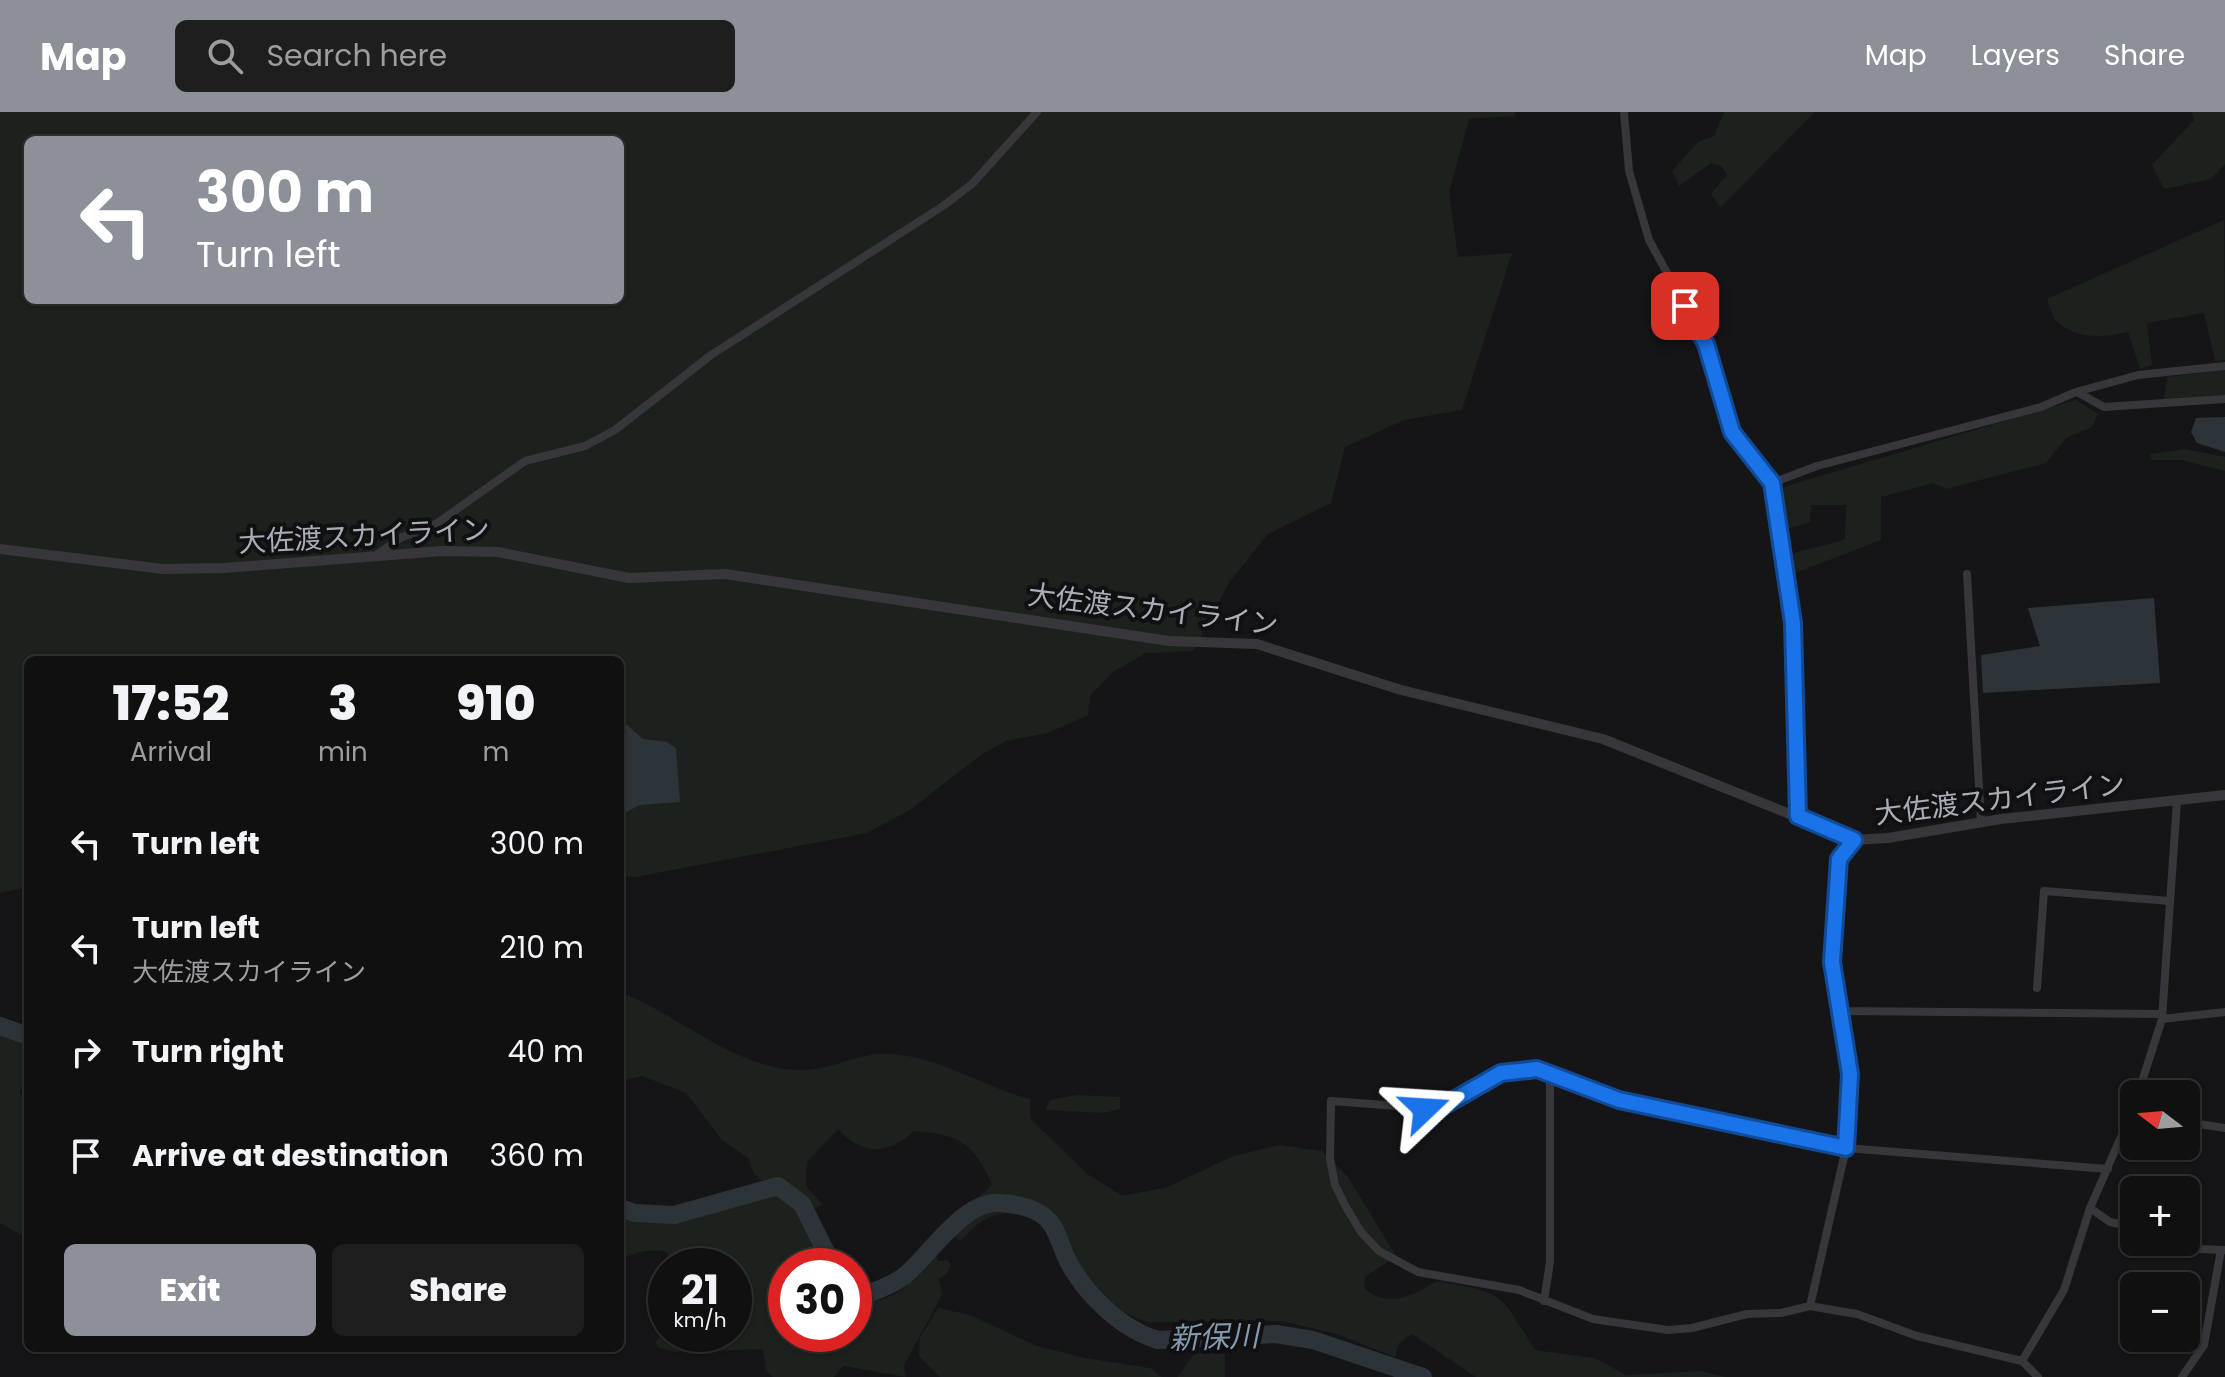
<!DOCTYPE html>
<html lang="en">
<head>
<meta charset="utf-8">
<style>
  :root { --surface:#101011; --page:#1e1e1f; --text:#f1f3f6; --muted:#9c9d9f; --line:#303031; --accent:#8c9099 }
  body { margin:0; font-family:Poppins,"Noto Sans JP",sans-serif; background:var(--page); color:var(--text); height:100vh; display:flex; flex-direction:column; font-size:30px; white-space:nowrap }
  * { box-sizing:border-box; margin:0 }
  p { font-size:26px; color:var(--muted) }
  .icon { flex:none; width:44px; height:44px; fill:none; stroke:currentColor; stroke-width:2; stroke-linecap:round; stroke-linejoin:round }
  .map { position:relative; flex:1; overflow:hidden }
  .side { position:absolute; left:24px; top:544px; width:600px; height:696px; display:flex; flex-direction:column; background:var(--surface); border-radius:12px; box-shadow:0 2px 6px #0004,0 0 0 2px var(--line) }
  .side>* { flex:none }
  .banner { position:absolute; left:24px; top:24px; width:600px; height:168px; border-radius:12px; box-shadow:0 2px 6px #0004,0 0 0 2px var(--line); background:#8c9099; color:#fff; overflow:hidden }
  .needle { width:52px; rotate:286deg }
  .controls { position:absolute; left:2120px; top:968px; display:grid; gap:16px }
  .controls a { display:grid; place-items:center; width:80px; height:80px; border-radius:12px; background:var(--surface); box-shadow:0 2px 6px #0004,0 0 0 2px var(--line); font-size:40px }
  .speed { position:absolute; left:648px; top:1136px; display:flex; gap:16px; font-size:40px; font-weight:700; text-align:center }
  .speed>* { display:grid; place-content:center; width:104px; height:104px; border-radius:50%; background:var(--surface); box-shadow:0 2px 6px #0004,0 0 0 2px var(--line); line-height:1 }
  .speed small { font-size:20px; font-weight:400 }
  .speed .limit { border:12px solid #d22; background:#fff; color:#111 }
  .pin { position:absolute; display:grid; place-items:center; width:68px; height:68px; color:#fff; margin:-34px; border-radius:16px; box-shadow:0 4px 12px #0006 }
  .me { position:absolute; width:88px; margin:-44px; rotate:70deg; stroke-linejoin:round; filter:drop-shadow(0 0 6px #0008) }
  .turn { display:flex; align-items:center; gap:28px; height:168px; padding:0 40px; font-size:36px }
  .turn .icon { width:104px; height:104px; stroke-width:2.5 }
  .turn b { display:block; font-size:56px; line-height:68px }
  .eta { display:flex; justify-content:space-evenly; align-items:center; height:136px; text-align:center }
  .eta b { font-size:48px; font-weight:800; line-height:56px }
  .cta { display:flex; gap:16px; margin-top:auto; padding:16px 40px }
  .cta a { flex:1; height:92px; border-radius:12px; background:var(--accent); color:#fff; font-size:32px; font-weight:800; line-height:92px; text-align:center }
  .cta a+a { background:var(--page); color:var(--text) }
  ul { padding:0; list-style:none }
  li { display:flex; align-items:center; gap:24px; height:104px; padding:0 40px }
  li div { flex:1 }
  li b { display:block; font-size:30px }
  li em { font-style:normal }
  header { display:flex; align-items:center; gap:48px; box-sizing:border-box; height:112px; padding:0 40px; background:var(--accent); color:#fff }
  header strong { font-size:38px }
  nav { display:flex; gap:44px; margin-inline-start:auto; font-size:28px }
  .search { width:560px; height:72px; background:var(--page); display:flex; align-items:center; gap:20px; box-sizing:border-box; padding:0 28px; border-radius:12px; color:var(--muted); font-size:30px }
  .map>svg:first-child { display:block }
  .green { fill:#1c211d; fill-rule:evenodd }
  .water { fill:#2d3439 }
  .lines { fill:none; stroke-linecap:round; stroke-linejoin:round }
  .river { stroke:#2d3439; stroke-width:18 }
  .minor { stroke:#37373b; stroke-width:8 }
  .tertiary { stroke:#37373b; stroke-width:10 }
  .route-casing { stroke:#114b97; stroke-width:20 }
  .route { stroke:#1a73e8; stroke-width:14 }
  .labels { text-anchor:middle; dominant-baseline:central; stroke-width:8; stroke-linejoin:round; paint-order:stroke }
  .street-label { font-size:28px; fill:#a9adb6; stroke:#101012 }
  .water-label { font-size:30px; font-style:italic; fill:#8399ad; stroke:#101012 }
</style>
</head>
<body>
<header>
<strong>Map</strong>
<div class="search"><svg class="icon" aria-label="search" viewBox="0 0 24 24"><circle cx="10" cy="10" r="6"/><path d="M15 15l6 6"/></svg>Search here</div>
<nav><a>Map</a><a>Layers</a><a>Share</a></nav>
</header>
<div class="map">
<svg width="2225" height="1265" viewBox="0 0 2225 1265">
  <rect width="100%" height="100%" fill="#151517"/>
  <!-- green -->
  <path class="green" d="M 0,0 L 1516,0 L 1514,4 L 1469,7 L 1449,81 L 1458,145 L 1512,141 L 1462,298 L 1404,308 L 1345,335 L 1331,391 L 1268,422 L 1230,469 L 1193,539 L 1146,541 L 1113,560 L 1090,584 L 1088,603 L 1048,621 L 1006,629 L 982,642 L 910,698 L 867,721 L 635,765 L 620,764 L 620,548 L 28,548 L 28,775 L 0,781 ZM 28,28 L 620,28 L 620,188 L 28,188 Z
    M 1724,0 L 1815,0 L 1721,95 L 1711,82 L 1727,63 L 1721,54 L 1711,51 L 1679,74 L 1672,59 L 1698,30 L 1714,24 Z
    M 2192,0 L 2225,0 L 2225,52 L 2211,67 L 2164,77 L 2152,53 L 2194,8 Z
    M 2224,108 L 2225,248 L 2215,249 L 2204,201 L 2147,211 L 2152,253 L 2140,257 L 2128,220 C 2103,226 2074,228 2054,207 L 2047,187 Z
    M 2225,258 L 2225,283 L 2164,288 L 2167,265 Z
    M 2076,288 L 2098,302 L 2092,315 L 2066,326 L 2046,351 L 1946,377 L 1933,371 L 1881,385 L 1881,428 L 1790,463 L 1787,446 C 1799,436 1826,435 1845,427 L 1846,393 L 1811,393 L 1810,410 L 1784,418 L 1780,376 Z
    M 2186,337 L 2225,345 L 2225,359 L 2182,348 L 2152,348 L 2150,342 Z
    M 620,880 C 675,901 726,949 785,957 C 824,963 847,944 880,942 C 934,940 980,974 1030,987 L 1030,1006 L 1086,1061 L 1122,1084 L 1168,1075 L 1233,1044 L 1280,1033 L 1322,1039 L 1348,1065 L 1396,1144 L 1365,1165 L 1364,1176 C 1388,1197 1413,1184 1437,1169 C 1506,1182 1498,1179 1535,1238 L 1595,1246 L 1626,1263 L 1700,1259 L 1726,1265 L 1476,1265 L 1412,1222 L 1399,1231 L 1395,1245 L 1337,1222 L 1282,1209 L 1146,1210 L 1091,1186 L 1064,1162 L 1042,1111 C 1007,1095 987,1098 961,1129 L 951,1123 L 950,1111 L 992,1073 C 974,1031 959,1022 914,1019 C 888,1044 861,1043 838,1017 L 807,1050 L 806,1074 L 822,1092 L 814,1098 L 780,1069 L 762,1069 L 754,1062 L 748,1046 L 722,1028 L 686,981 L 642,964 L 620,969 Z
    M 0,920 L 28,929 L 28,968 L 19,980 L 28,991 L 28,1127 L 0,1111 Z
    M 1077,983 L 1120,985 L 1120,997 L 1104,1001 L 1045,998 L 1050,988 Z
    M 774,1081 L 796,1096 L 822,1154 L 786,1154 L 786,1222 L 854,1222 L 854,1186 C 874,1193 900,1184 913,1167 C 919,1160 921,1152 928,1145 L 936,1144 L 939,1149 L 947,1148 L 951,1153 L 947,1162 L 939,1167 L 942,1183 L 904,1253 L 906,1265 L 843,1254 L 834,1265 L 773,1265 L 766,1258 L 763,1237 L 675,1240 L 659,1236 L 656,1230 L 666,1213 L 666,1222 L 734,1222 L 734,1154 L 672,1154 L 667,1140 C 650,1136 635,1140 620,1148 L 620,1105 C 674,1112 723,1100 774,1081 Z
    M 938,1196 L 970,1203 L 1037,1234 L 1085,1246 L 1150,1256 L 1162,1265 L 940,1265 L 919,1244 L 920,1226 Z
    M 1195,1241 L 1225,1242 L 1225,1265 L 1177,1265 Z"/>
  <!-- water -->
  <path class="water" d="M 2225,305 L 2225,340 L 2197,331 L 2191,320 L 2196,306 Z
    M 2154,486 L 2160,571 L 1983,581 L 1981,543 L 2040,534 L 2028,496 Z
    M 620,607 L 643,627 L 667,630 L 676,636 L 680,690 L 640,693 L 620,703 Z"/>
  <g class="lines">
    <!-- river -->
    <path class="river" d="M 0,914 L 28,924
      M 620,1096 L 635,1101 L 674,1103 L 778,1074 L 802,1092 L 833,1154
      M 854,1172 L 870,1181 C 881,1177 893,1172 903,1165 C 929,1145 963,1087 1001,1091 C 1016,1092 1036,1096 1047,1107 C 1057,1116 1060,1132 1066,1145 C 1083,1180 1120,1217 1158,1228 L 1276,1222 L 1313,1228 L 1423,1265"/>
    <!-- minor -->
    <path class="minor" d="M 1624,0 L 1629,59 L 1649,128 L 1706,232 L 1732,320 L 1772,371 L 1793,511 L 1798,704
      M 2077,280 L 2104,295 L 2225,287
      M 1772,371 L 1817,354 L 2041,295 L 2076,280 L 2138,263 L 2225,254
      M 376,443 L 402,425 L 436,412 L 525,349 L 585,334 L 615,318 L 711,243 L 943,94 L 972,72 L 1037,0
      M 1967,462 L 1981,710
      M 2037,876 L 2044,779 L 2170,789
      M 1841,899 L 2162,902
      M 2162,907 L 2225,900
      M 2138,982 L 2162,907 L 2177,689
      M 2186,1010 L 2225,1016
      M 2090,1096 L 2110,1110 L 2134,1115
      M 2157,1130 L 2176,1136 L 2224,1138
      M 1544,1189 L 1550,1150 L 1550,962
      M 1810,1194 L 1846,1036 L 1850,962 L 1832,850 L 1839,747 L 1854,728
      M 2022,1249 L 2064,1178 L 2090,1096 L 2134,995
      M 2038,1265 L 2022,1249 L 1917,1224 L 1857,1202 L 1833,1198 L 1810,1194 L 1781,1201 L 1747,1202 L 1692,1216 L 1668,1218 L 1593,1207 L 1519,1178 L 1418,1160 L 1379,1139 L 1361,1120 L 1346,1095 L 1335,1073 L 1330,1047 L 1331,989 L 1438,997 L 1501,961 L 1537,957 L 1619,988 L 1846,1036 L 2108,1057
      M 2182,1265 L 2204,1233 L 2221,1138"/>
    <!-- tertiary -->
    <path class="tertiary" d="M 0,437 L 163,457 L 224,456 L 442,439 L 498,440 L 629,466 L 725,462 L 1169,529 L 1257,532 L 1401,578 L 1603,627 L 1854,728 L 1888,726 L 2001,707 L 2225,683"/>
  </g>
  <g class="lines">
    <!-- route casing -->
    <g class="route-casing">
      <path id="route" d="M 1425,997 L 1438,997 L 1501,961 L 1537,957 L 1619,988 L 1846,1036 L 1850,962 L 1832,850 L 1839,747 L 1854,728 L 1798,704 L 1793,511 L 1772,371 L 1732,320 L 1706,232 L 1685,194"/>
    </g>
    <!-- route -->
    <use href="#route" class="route"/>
  </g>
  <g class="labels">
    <!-- street labels -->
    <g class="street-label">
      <text transform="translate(364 424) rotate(-3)">大佐渡スカイライン</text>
      <text transform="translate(1153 498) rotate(7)">大佐渡スカイライン</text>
      <text transform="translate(2000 687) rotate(-7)">大佐渡スカイライン</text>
    </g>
    <!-- water labels -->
    <g class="water-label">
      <text transform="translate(1214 1225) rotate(-2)">新保川</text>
    </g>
  </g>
</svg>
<div class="controls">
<a><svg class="needle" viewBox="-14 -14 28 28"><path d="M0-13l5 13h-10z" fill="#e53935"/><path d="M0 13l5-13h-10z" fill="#9c9d9f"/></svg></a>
<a>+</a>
<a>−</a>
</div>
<div class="speed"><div>21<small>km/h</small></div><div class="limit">30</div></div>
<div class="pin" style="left:1685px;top:194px;background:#d93025"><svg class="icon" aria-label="arrive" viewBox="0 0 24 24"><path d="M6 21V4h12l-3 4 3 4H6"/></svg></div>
<svg class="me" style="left:1425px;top:997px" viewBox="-20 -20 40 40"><path d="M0-17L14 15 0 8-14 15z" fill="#1a73e8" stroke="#fff" stroke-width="4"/></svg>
<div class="banner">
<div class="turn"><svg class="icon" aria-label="left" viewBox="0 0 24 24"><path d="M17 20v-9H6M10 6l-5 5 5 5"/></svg><div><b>300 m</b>Turn left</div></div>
</div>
<section class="side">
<div class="eta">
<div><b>17:52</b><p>Arrival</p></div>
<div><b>3</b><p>min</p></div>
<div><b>910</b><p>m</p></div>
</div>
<ul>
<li><svg class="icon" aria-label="left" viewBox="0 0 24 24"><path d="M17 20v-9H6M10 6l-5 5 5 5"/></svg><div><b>Turn left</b></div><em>300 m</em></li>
<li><svg class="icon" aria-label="left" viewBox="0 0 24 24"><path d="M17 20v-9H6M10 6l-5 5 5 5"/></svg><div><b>Turn left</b><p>大佐渡スカイライン</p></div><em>210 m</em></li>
<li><svg class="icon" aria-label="right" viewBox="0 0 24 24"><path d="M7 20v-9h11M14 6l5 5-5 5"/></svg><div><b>Turn right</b></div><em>40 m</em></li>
<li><svg class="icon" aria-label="arrive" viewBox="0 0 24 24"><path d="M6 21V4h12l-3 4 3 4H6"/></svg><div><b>Arrive at destination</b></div><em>360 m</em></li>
</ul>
<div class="cta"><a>Exit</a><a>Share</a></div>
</section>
</div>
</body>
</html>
